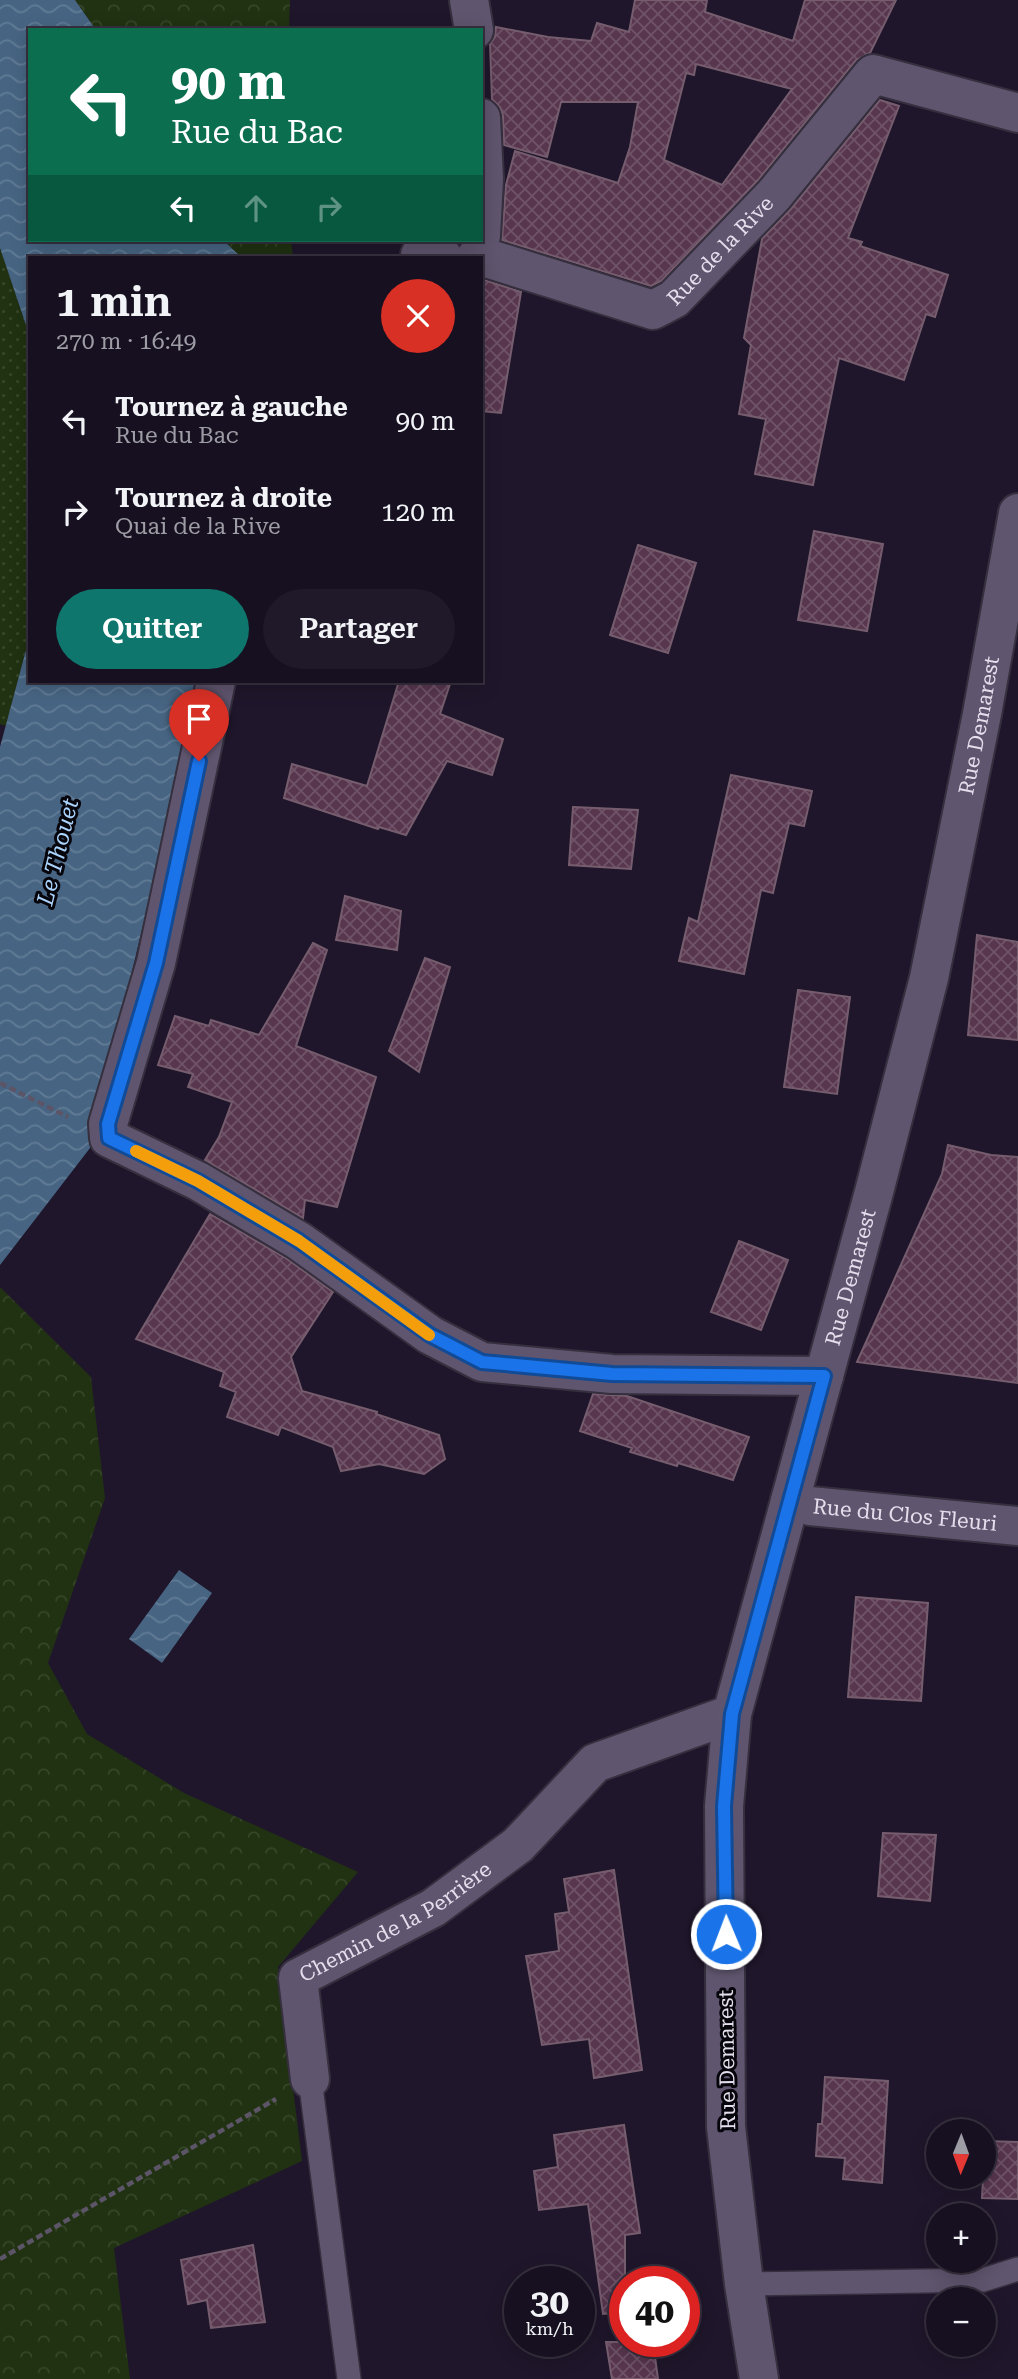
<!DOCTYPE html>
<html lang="fr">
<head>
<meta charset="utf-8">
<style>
  :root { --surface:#171020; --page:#201929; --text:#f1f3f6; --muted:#9e9da5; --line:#36303e; --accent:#0f766e }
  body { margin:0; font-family:"Roboto Serif",serif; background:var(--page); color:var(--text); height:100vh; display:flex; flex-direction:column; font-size:26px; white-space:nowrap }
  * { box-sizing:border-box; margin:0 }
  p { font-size:23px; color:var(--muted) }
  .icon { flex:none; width:38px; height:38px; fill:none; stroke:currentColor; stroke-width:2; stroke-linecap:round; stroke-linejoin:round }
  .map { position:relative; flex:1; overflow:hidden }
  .drawer { position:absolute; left:28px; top:256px; width:455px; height:427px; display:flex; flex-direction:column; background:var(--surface); border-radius:0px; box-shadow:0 4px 18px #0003,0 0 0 2px var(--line) }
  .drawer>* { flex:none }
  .banner { position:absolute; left:28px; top:28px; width:455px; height:214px; border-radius:0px; box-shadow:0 4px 18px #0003,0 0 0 2px var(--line); background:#0b6e4f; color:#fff; overflow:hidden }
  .needle { width:46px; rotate:181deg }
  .tools { position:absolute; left:926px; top:2119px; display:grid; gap:14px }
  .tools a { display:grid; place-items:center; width:70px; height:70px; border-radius:50%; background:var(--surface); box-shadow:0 4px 18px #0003,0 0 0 2px var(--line); font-size:35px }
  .speed { position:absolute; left:504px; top:2266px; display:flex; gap:14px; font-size:35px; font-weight:700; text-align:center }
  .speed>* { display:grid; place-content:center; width:91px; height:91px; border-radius:50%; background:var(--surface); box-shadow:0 4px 18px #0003,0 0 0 2px var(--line); line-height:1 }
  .speed small { font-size:18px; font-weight:400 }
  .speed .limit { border:10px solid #d22; background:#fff; color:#111 }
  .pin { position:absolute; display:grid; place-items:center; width:60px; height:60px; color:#fff; margin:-72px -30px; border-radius:50% 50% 50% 0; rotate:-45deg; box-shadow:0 0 7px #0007 }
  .pin .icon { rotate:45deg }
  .me { position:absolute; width:77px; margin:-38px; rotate:359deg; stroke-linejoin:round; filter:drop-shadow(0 0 5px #0008) }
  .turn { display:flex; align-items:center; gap:24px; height:147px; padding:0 28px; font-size:32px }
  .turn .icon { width:91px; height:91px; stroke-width:2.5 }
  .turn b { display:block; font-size:49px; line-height:60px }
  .lanes { display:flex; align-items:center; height:66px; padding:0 28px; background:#0003; justify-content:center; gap:35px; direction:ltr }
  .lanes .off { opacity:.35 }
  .round { display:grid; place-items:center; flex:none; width:74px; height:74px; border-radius:37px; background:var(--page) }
  .summary { display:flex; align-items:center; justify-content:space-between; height:119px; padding:0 28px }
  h1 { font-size:42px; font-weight:600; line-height:52px }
  .primary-button { display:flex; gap:14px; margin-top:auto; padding:14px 28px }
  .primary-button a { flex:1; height:80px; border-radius:42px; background:var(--accent); color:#fff; font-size:28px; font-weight:600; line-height:80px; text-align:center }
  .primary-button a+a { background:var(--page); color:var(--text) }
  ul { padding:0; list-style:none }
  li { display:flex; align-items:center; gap:21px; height:91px; padding:0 28px }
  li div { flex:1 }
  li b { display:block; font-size:26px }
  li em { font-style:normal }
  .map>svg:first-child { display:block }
  .grass { fill:url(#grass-dots) }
  .forest { fill:url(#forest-crowns) }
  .water { fill:url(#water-waves) }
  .building { fill:url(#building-cross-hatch); stroke:#765d6e; stroke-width:2; fill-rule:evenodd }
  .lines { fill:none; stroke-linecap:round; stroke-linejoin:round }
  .service-casing { stroke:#352f3e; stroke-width:26 }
  .minor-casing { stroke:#352f3e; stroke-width:42 }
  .tertiary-casing { stroke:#352f3e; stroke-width:42 }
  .path { stroke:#5c5467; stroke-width:4.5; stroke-dasharray:7 3.5; stroke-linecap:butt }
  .service { stroke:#5f556e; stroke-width:23 }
  .minor { stroke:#5f556e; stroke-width:38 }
  .tertiary { stroke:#5f556e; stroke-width:38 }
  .route-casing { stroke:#114b97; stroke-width:18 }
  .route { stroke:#1a73e8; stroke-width:12 }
  .slow { stroke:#f59e0b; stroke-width:12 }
  .labels { text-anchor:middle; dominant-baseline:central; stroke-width:6; stroke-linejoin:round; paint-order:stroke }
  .street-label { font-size:21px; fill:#e5dfed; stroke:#07050c }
  .water-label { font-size:23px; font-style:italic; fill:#aad2fb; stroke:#07050c }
</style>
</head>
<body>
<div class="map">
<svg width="1018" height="2379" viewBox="0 0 1018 2379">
  <defs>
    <pattern id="grass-dots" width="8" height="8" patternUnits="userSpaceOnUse" patternTransform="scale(1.75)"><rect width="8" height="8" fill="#203211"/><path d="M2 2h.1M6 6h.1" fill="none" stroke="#364628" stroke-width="1.8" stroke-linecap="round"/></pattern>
    <pattern id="forest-crowns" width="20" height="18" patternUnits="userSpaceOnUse" patternTransform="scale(1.75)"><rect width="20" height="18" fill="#203211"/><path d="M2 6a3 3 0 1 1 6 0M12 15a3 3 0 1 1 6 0" fill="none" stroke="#364628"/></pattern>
    <pattern id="water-waves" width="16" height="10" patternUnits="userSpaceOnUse" patternTransform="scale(1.75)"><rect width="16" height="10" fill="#476583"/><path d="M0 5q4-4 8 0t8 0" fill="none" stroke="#617b95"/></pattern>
    <pattern id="building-cross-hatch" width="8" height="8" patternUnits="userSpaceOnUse" patternTransform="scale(1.75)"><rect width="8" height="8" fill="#57364e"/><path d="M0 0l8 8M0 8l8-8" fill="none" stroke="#6f5368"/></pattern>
  </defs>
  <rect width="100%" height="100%" fill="#1f162b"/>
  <!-- grass -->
  <path class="grass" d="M 0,248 L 30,337 L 30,635 L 6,726 L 0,724 Z"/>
  <!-- forest -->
  <path class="forest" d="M 75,0 L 290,0 L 289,30 L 96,30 Z
    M 223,240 L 291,240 L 293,257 L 241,257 Z
    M 0,1287 L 91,1377 L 105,1498 L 48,1663 L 87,1734 L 184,1793 L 358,1872 L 278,1967 L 302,2161 L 114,2248 L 130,2379 L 0,2379 Z"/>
  <!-- water -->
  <path class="water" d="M 0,0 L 75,0 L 96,30 L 30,30 L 30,240 L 223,240 L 241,257 L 30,257 L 30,337 L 0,248 Z
    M 30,635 L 30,681 L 201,681 L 90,1148 L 0,1265 L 0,747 Z
    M 179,1570 L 212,1593 L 162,1663 L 129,1639 Z"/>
  <!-- building -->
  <path class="building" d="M 635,0 L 707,0 L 705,12 L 793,41 L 805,0 L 896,0 L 870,53 L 856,60 L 758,180 L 661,281 L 651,286 L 502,240 L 506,185 L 515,151 L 618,183 L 630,147 L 638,102 L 561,102 L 547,157 L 504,145 L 503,116 L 500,107 L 492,99 L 490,44 L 495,37 L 496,27 L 548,37 L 591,41 L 597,23 L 629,32 ZM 696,64 L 792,89 L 722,185 L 664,160 L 686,73 L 694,75 Z
    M 880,100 L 899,106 L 848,238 L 862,242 L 860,246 L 948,275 L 935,317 L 926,314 L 904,380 L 839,358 L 813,485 L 755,474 L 766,419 L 739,414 L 751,345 L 744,338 L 762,239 L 791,209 Z
    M 481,279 L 521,292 L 501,413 L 481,411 Z
    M 814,531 L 883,544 L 867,631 L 798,620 Z
    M 638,545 L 696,563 L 668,653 L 610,635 Z
    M 399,681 L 451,681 L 440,714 L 503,739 L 492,775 L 447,761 L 406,835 L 379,827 L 378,829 L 284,798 L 292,764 L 367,786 Z
    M 731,775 L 812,791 L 804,826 L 789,823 L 773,893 L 761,890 L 744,974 L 679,961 L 689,918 L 698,922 Z
    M 573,807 L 638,810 L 631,869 L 569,865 Z
    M 345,896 L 401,911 L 397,950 L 336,940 Z
    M 977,935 L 1018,942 L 1018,1040 L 968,1035 Z
    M 313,943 L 327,950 L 296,1046 L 376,1077 L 337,1207 L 305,1200 L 303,1218 L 205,1160 L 219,1137 L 232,1102 L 188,1087 L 193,1074 L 158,1065 L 175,1016 L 209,1026 L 211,1020 L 259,1035 Z
    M 425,958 L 450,967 L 419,1072 L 389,1051 Z
    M 798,990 L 850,997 L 837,1094 L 784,1087 Z
    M 948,1145 L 991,1155 L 1018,1157 L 1018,1383 L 857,1362 L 942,1174 Z
    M 210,1214 L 287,1259 L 333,1292 L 291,1357 L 302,1391 L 377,1412 L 376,1414 L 439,1435 L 445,1459 L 424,1474 L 379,1464 L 341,1471 L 333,1447 L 281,1427 L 278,1435 L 227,1417 L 236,1392 L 220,1386 L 224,1372 L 136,1339 Z
    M 739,1241 L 788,1260 L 761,1330 L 711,1312 Z
    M 593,1394 L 627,1396 L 749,1437 L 733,1480 L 678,1463 L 677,1466 L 630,1452 L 632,1448 L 580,1431 Z
    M 856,1597 L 928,1603 L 921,1701 L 848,1697 Z
    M 883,1833 L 936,1835 L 930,1901 L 878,1896 Z
    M 614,1870 L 642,2070 L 594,2078 L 589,2039 L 542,2045 L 526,1956 L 559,1951 L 555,1914 L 569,1912 L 564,1879 Z
    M 825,2077 L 888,2081 L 882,2183 L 843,2179 L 845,2158 L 816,2156 L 818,2124 L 822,2124 Z
    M 624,2125 L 640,2233 L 625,2235 L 625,2312 L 603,2314 L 588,2204 L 539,2210 L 534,2171 L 558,2167 L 554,2135 Z
    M 985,2141 L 1018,2142 L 1018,2199 L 982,2198 Z
    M 253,2245 L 265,2322 L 211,2328 L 207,2300 L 188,2304 L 181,2260 Z
    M 606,2342 L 653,2342 L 658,2379 L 612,2379 Z"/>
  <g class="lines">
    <!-- service casing -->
    <g class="service-casing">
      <path id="service" d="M 310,2079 L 349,2379
        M 744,2284 L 983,2280 L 1018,2269"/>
    </g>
    <!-- minor casing -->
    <g class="minor-casing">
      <g id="minor">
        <path d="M 469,0 L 474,30"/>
        <path d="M 481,118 L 484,178 L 481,236"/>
        <path d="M 420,255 L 443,257"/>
        <path id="s1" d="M 476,257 L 480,256 L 653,310 L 674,299 L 774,195 L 873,74 L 1018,113"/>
        <path d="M 216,681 L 156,963 L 108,1124 L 109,1138 L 198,1181 L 299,1241 L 430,1335 L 482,1362 L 612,1374 L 824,1376"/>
        <path id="s2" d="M 790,1501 L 810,1506 L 1018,1526"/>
        <path id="s3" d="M 310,2079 L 298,1978 L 433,1908 L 518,1845 L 595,1763 L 732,1714"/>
      </g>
    </g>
    <!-- tertiary casing -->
    <g class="tertiary-casing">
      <g id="tertiary">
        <path id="s4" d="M 759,2379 L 744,2284 L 726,2127 L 724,1806 L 732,1714 L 874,1192 L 929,978 L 982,714 L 1018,513"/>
      </g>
    </g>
    <!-- path -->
    <path class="path" d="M 0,1083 L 68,1117
      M 0,2259 L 276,2099"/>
    <!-- service -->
    <use href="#service" class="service"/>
    <!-- minor -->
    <use href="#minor" class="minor"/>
    <!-- tertiary -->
    <use href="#tertiary" class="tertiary"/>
  </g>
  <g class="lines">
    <!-- route casing -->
    <g class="route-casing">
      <path id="route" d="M 199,761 L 156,963 L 108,1124 L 109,1138 L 198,1181 L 299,1241 L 430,1335 L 482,1362 L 612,1374 L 824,1376 L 732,1714 L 724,1806 L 726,1934"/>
    </g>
    <!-- route -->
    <use href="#route" class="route"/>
    <!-- slow -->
    <path class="slow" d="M 136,1151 L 198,1181 L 299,1241 L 429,1335"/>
  </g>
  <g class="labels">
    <!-- street labels -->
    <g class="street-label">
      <text stroke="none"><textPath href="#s1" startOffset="276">Rue de la Rive</textPath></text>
      <text stroke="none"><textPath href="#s4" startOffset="1687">Rue Demarest</textPath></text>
      <text stroke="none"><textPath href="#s4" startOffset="1120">Rue Demarest</textPath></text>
      <text stroke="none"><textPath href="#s2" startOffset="116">Rue du Clos Fleuri</textPath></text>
      <text stroke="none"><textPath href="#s3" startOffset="214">Chemin de la Perrière</textPath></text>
      <text transform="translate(727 2060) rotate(-91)">Rue Demarest</text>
    </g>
    <!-- water labels -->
    <g class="water-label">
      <text transform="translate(58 852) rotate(-76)">Le Thouet</text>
    </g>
  </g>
</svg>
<div class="tools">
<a><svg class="needle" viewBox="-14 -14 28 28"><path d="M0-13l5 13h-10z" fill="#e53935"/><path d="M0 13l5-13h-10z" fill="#9e9da5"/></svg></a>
<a>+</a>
<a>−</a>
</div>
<div class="speed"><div>30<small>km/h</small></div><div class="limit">40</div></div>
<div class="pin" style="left:199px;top:761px;background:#d93025"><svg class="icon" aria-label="arrive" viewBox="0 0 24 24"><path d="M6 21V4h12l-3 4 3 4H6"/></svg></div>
<svg class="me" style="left:726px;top:1934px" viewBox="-20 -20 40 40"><circle r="17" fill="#1a73e8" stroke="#fff" stroke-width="3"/><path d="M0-11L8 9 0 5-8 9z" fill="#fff"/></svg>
<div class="banner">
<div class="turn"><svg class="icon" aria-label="left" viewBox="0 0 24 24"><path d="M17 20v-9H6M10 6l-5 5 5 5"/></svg><div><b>90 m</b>Rue du Bac</div></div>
<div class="lanes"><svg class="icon" aria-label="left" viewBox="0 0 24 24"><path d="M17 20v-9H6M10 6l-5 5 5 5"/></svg><svg class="icon off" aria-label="ahead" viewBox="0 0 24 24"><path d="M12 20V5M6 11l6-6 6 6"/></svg><svg class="icon off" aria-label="right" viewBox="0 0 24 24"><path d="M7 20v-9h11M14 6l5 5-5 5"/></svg></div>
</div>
<section class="drawer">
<div class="summary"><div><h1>1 min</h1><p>270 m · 16:49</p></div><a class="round" style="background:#d93025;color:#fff"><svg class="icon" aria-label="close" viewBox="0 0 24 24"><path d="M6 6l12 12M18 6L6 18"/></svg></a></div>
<ul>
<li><svg class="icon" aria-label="left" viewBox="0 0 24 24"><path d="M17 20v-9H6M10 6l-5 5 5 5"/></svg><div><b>Tournez à gauche</b><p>Rue du Bac</p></div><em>90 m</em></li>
<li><svg class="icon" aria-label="right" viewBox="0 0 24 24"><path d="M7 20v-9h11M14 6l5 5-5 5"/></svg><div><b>Tournez à droite</b><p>Quai de la Rive</p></div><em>120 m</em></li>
</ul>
<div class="primary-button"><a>Quitter</a><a>Partager</a></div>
</section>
</div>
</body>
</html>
